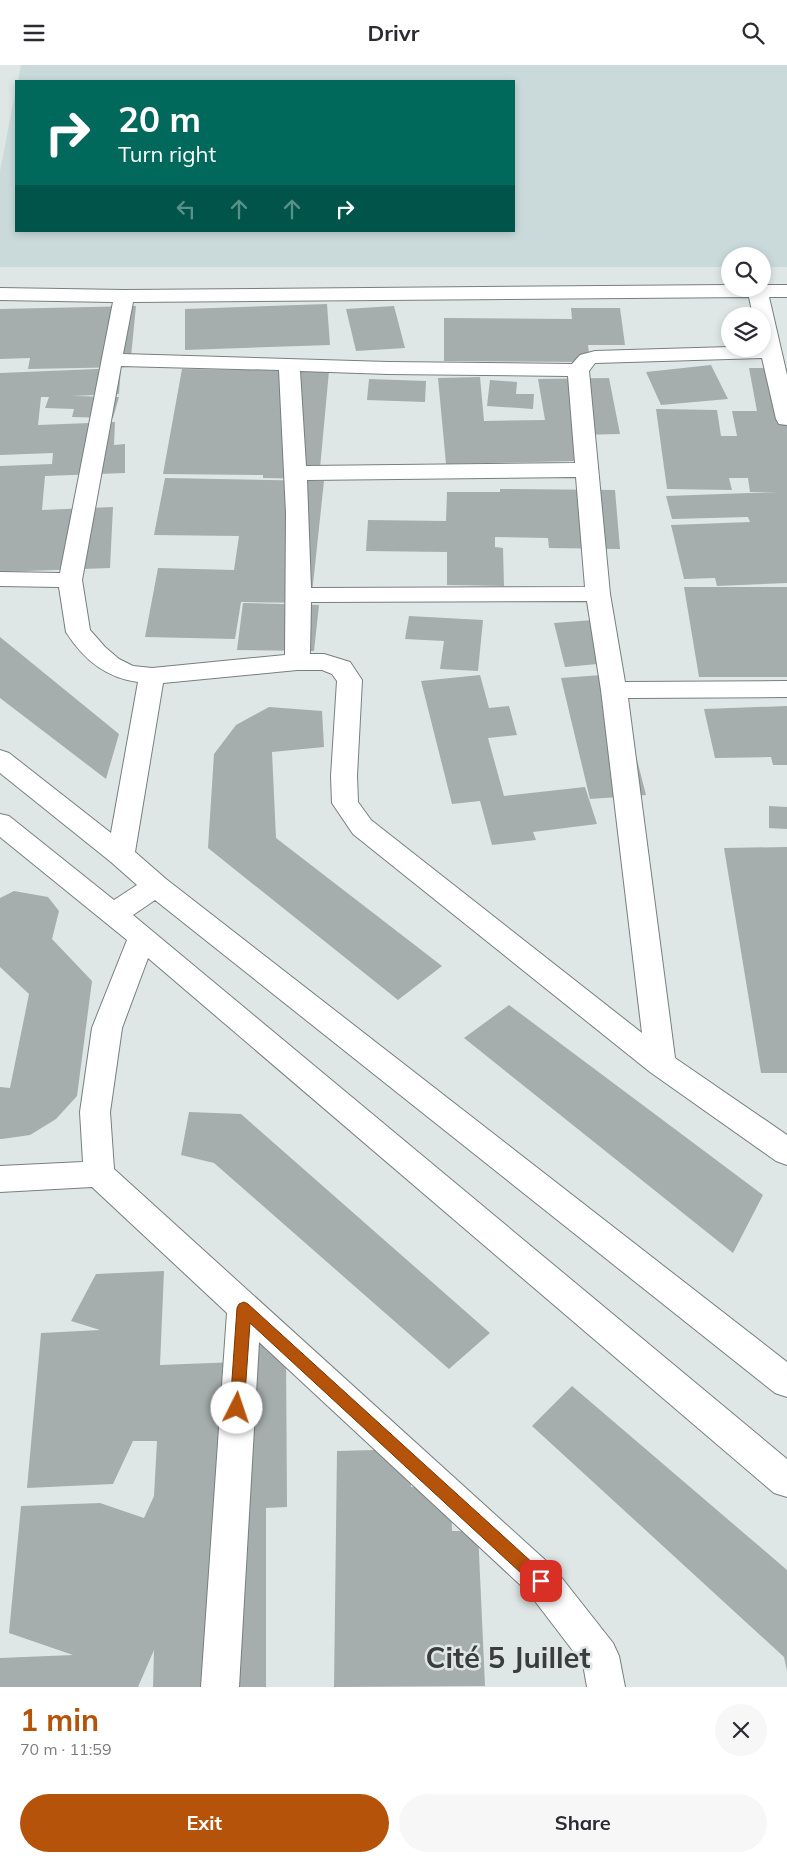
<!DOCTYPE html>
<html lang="en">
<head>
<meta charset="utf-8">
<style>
  :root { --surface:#fff; --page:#f7f7f7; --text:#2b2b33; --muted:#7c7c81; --accent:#b45309 }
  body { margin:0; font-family:Mulish,sans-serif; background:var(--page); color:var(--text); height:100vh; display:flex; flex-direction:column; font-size:19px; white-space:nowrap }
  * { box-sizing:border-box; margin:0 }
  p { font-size:16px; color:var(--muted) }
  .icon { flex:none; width:28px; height:28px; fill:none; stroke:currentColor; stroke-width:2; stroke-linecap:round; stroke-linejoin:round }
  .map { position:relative; height:1622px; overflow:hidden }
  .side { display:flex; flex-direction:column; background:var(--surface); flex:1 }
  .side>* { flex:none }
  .top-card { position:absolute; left:15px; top:15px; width:500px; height:152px; border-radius:0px; box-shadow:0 2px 8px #0003; background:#00695c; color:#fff; overflow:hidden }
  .controls { position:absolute; left:721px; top:182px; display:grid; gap:10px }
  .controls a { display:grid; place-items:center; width:50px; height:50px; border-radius:50%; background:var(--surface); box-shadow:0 2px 8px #0003; font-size:25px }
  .pin { position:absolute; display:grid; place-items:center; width:42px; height:42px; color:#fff; margin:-21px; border-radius:10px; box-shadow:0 2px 8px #0006 }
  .me { position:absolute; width:55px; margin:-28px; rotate:4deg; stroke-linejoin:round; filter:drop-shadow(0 0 4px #0008) }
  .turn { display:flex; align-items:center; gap:18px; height:105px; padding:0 20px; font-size:22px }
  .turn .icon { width:65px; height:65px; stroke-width:2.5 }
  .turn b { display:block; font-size:35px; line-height:42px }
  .lanes { display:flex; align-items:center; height:48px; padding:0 20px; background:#0003; justify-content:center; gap:25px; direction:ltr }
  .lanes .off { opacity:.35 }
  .round { display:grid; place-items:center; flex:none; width:52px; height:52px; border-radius:26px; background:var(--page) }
  .head { display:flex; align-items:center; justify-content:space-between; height:85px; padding:0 20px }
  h1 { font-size:30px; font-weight:700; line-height:38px; color:var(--accent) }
  .button { display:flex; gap:10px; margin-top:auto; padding:10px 20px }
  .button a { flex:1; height:58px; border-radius:30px; background:var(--accent); color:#fff; font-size:20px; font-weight:700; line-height:58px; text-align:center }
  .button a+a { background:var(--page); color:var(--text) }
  header { display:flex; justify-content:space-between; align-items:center; height:65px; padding:0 20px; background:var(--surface); font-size:22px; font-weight:700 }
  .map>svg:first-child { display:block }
  .built { fill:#cadada }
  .building { fill:#a6adad }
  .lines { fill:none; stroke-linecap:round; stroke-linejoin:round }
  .minor-casing { stroke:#787f7f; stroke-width:2 }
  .minor { fill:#fff; fill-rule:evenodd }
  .route { fill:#b45309; stroke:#753606 }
  .labels { text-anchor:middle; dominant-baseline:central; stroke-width:5; stroke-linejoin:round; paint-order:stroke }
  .near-district-label { font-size:29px; font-weight:bold; fill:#3a3d3c; stroke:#dfe6e6 }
</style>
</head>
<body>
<header><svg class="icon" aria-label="menu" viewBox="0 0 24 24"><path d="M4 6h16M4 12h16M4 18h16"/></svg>Drivr<svg class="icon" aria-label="search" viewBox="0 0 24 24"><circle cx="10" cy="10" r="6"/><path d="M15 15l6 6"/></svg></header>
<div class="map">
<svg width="787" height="1622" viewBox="0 0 787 1622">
  <rect width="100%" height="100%" fill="#dfe6e6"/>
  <!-- built -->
  <path class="built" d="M 21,0 L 787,0 L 787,202 L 763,202 L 762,191 L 730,191 L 730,202 L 0,202 L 0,106 L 16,24 L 16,166 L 514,166 L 514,16 L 18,16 Z"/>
  <!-- building -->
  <path class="building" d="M 327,239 L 330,280 L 185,285 L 185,244 Z
    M 136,241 L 130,302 L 28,304 L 30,293 L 0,294 L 0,244 Z
    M 394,241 L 405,283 L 356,286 L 346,244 Z
    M 571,243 L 620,243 L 625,280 L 588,280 L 590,297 L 444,296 L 444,253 L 572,254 Z
    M 711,300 L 728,334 L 661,340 L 646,307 Z
    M 121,303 L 119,329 L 72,331 L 119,332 L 113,353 L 72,352 L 74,344 L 45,343 L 49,332 L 41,332 L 38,360 L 115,357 L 114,380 L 125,379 L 125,408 L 45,411 L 42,445 L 113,442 L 110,503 L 0,507 L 0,401 L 52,399 L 53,388 L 0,390 L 0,308 Z
    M 749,303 L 787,303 L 787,518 L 717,521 L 715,513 L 684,514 L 671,460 L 750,457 L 748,452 L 672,454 L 666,431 L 778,427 L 750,427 L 748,413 L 729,413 L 732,425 L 667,424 L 656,344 L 717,345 L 721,371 L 737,371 L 732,346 L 757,346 Z
    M 182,304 L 329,306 L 319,414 L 263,413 L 263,410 L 163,409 Z
    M 480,312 L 484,356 L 545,355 L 538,314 L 609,313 L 620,369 L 576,370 L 580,396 L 446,399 L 438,313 Z
    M 369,314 L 426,316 L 425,337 L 367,335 Z
    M 490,315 L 517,317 L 516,329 L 534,329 L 533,344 L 487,341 Z
    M 165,413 L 324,416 L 311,538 L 241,537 L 235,574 L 145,572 L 158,503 L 234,505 L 239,471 L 154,470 Z
    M 500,424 L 615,425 L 620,484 L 549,483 L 548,473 L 495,472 L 495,482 L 503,483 L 504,521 L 447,520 L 447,487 L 366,486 L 368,455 L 446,456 L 447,427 L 500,427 Z
    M 684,522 L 787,522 L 787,612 L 699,612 Z
    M 243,538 L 319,540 L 314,586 L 237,585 Z
    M 409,551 L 483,555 L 478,606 L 440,604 L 444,576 L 405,574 Z
    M 606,554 L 619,597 L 565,602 L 554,558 Z
    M 0,572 L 119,669 L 106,714 L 0,633 Z
    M 615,609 L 646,730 L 590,734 L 561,613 Z
    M 480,610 L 489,643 L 509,641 L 517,670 L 488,673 L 504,731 L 585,722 L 597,759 L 533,767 L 536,775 L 492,780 L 480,736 L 452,739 L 421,616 Z
    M 787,641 L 787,700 L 773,700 L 771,692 L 715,693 L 704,644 Z
    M 269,642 L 322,646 L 324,682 L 272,687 L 276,773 L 442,901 L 398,935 L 208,783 L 214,689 L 236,660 Z
    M 769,741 L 787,742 L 787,764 L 769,763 Z
    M 787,782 L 787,1008 L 761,1008 L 724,783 Z
    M 14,826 L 48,832 L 59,846 L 52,874 L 92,916 L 77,1031 L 56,1054 L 30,1070 L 2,1074 L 0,1074 L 0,1022 L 10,1023 L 29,929 L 0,902 L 0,833 Z
    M 509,940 L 763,1130 L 733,1188 L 464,973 Z
    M 189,1047 L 241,1049 L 490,1268 L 449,1304 L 214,1098 L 181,1090 Z
    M 164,1206 L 160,1300 L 237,1297 L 247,1275 L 286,1287 L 287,1442 L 266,1443 L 266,1622 L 153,1622 L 154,1585 L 138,1622 L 0,1622 L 0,1593 L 73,1590 L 9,1568 L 21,1441 L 100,1438 L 144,1453 L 154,1431 L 157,1376 L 133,1376 L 113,1419 L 27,1423 L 41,1268 L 100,1265 L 71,1256 L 96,1209 Z
    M 572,1321 L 787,1505 L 787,1606 L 784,1592 L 532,1361 Z
    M 411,1384 L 411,1422 L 451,1422 L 452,1466 L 478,1466 L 485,1621 L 334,1622 L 337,1386 Z"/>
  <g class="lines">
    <!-- minor casing -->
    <g class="minor-casing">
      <path id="minor" d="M 730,220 L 730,224 L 762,224 L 762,220 L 787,220 L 787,232 L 769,232 L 787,310 L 787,360 L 779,359 L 776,354 L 762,293 L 595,298 L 589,306 L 610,529 L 625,617 L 787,616 L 787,632 L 628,633 L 675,993 L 787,1070 L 787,1100 L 776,1096 L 650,1007 L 353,769 L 332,738 L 331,711 L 337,616 L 332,609 L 322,605 L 297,605 L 163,618 L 135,787 L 166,814 L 787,1297 L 787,1332 L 775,1328 L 155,835 L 133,850 L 787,1394 L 787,1432 L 774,1428 L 148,893 L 122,963 L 110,1047 L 114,1104 L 554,1503 L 613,1578 L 619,1591 L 625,1622 L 587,1622 L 583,1599 L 528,1527 L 259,1277 L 239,1622 L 201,1622 L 227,1248 L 92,1122 L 0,1127 L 0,1101 L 83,1097 L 80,1047 L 92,963 L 127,875 L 0,772 L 0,749 L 9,751 L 114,835 L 137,820 L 111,797 L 0,708 L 0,685 L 9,688 L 111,768 L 138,617 C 106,613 83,594 66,567 L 59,522 L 0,521 L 0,507 L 60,508 L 113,237 L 0,235 L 0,223 L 124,225 ZM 749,232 L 753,251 L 762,251 L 762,284 L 730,284 L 730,282 L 595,286 L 580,290 L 572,299 L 388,297 L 123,289 L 133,237 ZM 121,301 L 279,305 L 286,448 L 285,590 L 152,603 L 133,601 L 119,594 L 105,582 L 90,565 L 82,515 ZM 300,306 L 388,309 L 568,311 L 575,398 L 306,401 ZM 576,412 L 585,522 L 311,523 L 307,415 ZM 587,536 L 601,625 L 642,968 L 371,755 L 358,737 L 357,711 L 362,615 L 350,597 L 324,589 L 310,589 L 311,537 Z"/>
    </g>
    <!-- minor -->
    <use href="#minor" class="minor"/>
  </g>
  <!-- route -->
  <path class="route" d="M 244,1237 L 248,1239 L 546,1510 L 548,1516 L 546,1521 L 541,1523 L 535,1521 L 250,1258 L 244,1343 L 242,1348 L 237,1349 L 232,1348 L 230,1343 L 237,1243 L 239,1239 Z"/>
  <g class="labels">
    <!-- near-district labels -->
    <g class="near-district-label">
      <text x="508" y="1592">Cité 5 Juillet</text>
    </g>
  </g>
</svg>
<div class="controls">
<a><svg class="icon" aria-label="search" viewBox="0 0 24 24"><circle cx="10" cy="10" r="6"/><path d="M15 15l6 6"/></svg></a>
<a><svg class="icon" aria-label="layers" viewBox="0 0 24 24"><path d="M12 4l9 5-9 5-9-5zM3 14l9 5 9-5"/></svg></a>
</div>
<div class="pin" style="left:541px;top:1516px;background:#d93025"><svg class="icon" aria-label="arrive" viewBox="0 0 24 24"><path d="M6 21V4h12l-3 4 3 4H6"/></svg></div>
<svg class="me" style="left:237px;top:1343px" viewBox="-20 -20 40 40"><circle r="19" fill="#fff"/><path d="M0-13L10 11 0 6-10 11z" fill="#b45309"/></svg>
<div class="top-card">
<div class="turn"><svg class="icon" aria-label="right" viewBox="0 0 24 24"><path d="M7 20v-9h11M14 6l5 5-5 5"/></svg><div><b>20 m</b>Turn right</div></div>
<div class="lanes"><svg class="icon off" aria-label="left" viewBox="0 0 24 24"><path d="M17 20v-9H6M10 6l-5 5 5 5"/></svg><svg class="icon off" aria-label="ahead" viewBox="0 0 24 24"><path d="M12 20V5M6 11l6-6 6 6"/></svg><svg class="icon off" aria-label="ahead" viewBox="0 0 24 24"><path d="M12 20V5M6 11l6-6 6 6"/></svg><svg class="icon" aria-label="right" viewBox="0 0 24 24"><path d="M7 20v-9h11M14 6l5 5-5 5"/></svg></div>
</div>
</div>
<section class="side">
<div class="head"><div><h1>1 min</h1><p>70 m · 11:59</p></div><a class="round"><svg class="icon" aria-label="close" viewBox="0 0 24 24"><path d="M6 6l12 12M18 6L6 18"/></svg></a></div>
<div class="button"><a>Exit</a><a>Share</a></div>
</section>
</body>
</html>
